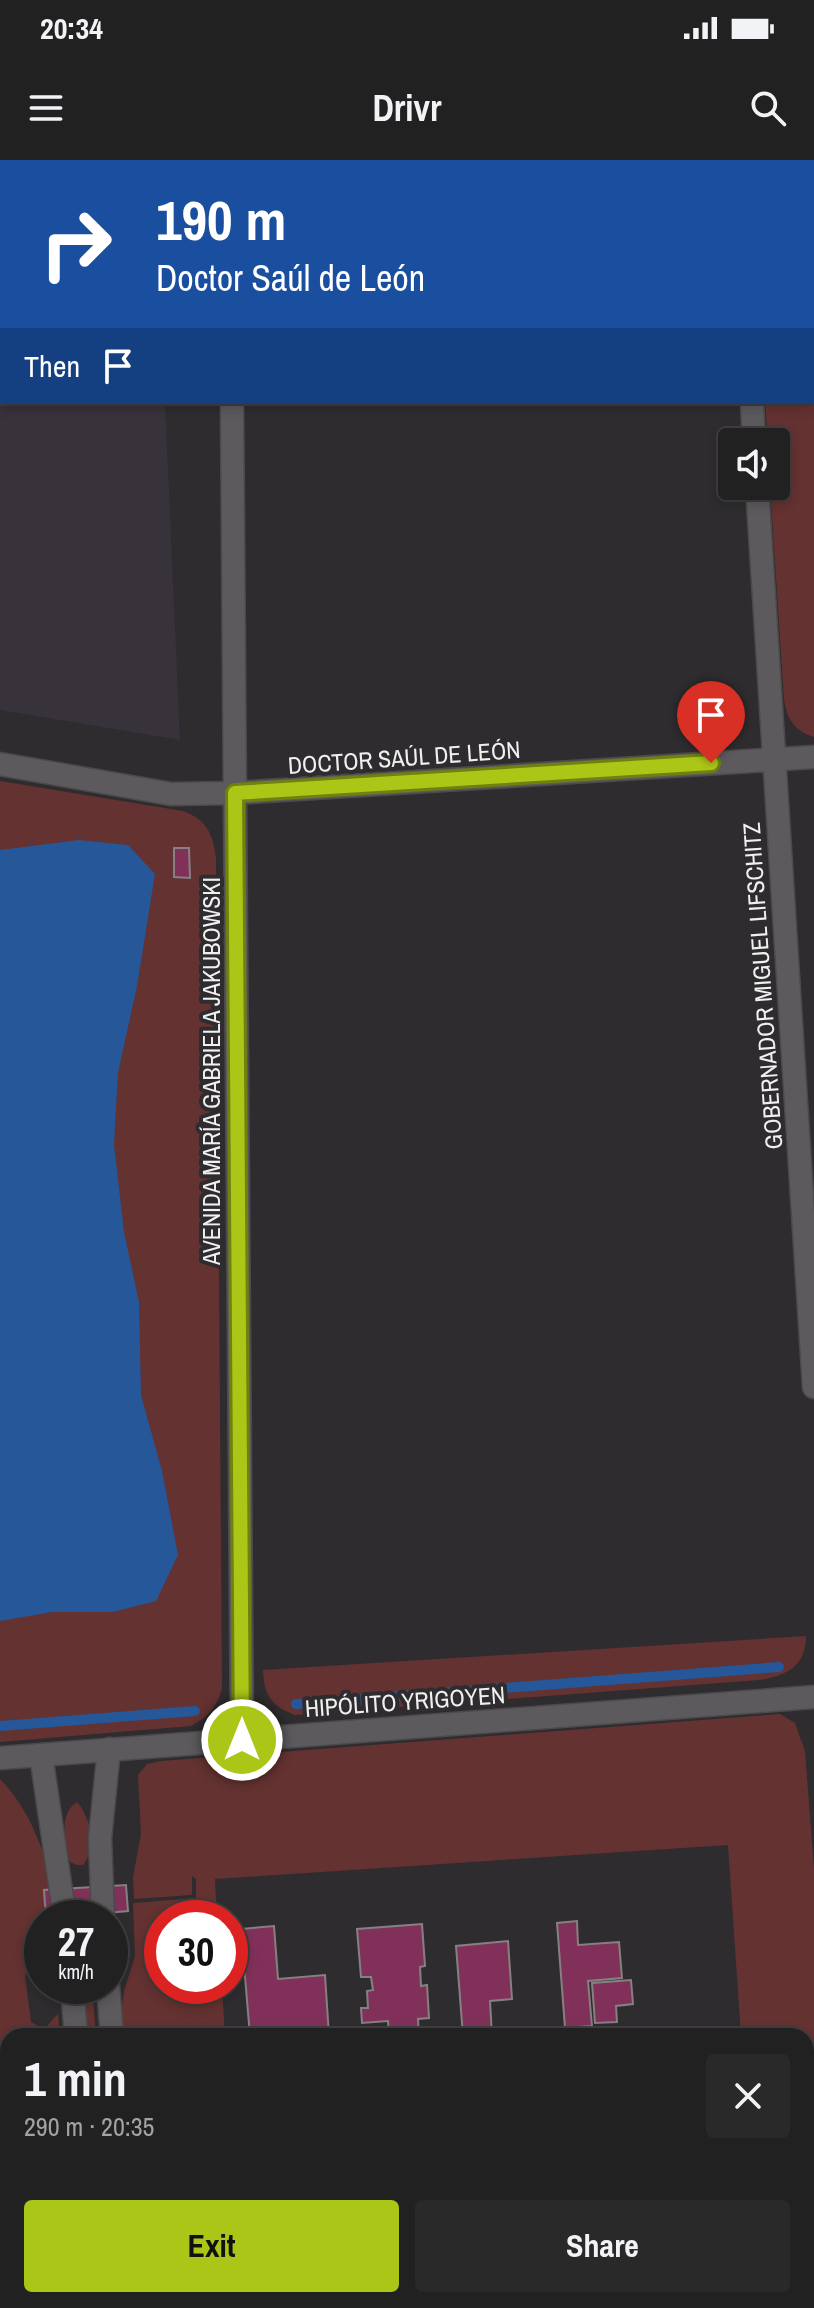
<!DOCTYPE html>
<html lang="en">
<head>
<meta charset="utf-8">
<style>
  :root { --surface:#222122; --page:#2a292a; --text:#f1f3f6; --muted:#a2a3a5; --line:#3f3e40; --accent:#abc616 }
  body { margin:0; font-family:"Archivo Narrow",sans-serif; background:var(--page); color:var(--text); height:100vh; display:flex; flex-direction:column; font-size:30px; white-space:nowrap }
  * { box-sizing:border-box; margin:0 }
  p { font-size:26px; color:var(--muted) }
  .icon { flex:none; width:44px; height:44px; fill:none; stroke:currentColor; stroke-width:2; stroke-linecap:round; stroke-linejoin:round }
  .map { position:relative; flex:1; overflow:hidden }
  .panel { position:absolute; left:0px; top:1868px; width:814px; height:280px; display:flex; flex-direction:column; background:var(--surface); border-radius:24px 24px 0 0; box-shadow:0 4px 12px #0003,0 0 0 2px var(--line) }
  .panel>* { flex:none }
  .banner { position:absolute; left:0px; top:0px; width:814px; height:244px; box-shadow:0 4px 12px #0003,0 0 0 2px var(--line); background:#1a4fa0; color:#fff; overflow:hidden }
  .fabs { position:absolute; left:718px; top:268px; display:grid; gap:16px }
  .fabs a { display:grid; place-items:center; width:72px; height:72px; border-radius:8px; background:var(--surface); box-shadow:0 4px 12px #0003,0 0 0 2px var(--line); font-size:40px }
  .speed { position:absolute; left:24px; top:1740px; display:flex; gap:16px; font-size:40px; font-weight:700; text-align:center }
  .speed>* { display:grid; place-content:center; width:104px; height:104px; border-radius:50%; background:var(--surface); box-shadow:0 4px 12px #0003,0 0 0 2px var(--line); line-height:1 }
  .speed small { font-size:20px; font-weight:400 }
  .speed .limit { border:12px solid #d22; background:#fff; color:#111 }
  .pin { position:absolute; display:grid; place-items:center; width:68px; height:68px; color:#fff; margin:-82px -34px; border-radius:50% 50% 50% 0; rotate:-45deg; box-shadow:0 0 8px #0007 }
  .pin .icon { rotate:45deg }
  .me { position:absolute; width:88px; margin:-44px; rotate:0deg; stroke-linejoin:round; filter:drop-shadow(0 0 6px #0008) }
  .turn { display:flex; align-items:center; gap:28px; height:168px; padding:0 24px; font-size:36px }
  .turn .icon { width:104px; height:104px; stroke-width:2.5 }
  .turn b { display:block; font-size:56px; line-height:68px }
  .then { display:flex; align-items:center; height:76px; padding:0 24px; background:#0003; gap:16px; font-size:30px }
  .round { display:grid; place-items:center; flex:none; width:84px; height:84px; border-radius:8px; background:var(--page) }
  .head { display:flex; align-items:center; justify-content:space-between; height:136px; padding:0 24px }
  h1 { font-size:48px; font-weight:800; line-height:60px }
  .primary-button { display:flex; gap:16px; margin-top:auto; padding:16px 24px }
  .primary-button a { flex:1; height:92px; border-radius:8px; background:var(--accent); color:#111; font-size:32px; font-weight:800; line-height:92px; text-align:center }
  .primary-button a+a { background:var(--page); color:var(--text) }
  .status { display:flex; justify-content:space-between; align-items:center; height:56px; padding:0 40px; background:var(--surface); direction:ltr }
  .status svg { height:22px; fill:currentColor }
  header { display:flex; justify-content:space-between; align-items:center; height:104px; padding:0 24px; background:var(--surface); font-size:36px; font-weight:800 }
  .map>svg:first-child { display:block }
  .built { fill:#38323a }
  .green { fill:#643230 }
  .water { fill:#255799 }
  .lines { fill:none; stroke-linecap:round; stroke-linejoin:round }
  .stream { stroke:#255799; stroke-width:10 }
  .building { fill:#813159; stroke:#858082; stroke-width:2 }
  .minor-casing { stroke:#4b494b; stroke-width:25 }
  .secondary-casing { stroke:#4b494b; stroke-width:25 }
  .minor { stroke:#5d5a5d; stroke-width:22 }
  .secondary { stroke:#5d5a5d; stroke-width:22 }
  .route-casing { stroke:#6f810e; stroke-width:20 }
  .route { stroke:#abc616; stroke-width:14 }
  .labels { text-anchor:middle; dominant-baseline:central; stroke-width:8; stroke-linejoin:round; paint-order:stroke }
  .street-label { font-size:24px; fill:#f1f0f1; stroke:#2e2c2e }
</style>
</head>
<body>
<div class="status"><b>20:34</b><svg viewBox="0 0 49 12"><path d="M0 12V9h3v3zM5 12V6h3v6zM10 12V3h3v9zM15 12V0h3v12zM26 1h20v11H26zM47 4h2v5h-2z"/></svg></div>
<header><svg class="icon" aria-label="menu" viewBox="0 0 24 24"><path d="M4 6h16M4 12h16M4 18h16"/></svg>Drivr<svg class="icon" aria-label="search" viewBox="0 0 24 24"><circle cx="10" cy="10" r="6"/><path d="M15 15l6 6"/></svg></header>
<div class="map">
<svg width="814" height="2148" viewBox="0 0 814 2148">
  <rect width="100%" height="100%" fill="#2e2c2e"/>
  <!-- built -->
  <path class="built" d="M 0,0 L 156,0 L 2,2 L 2,242 L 165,242 L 180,580 L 0,550 Z"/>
  <!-- green -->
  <path class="green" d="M 750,0 L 814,0 L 814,577 C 794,571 787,559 784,539 L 770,326 L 776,326 L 776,282 L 768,282 L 765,242 L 812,242 L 812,2 Z
    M 0,621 L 183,651 C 207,660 213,674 216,698 L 222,1529 C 216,1548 208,1557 191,1566 L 0,1582 Z
    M 806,1476 C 806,1506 787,1516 759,1520 L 295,1555 C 271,1546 264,1535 263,1510 Z
    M 780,1554 L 795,1563 L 805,1591 L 814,1709 L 814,2148 L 761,2148 L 761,2140 L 806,2140 L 806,1876 L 741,1876 L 728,1685 L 215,1719 L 217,1758 L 162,1758 L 162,1826 L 222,1826 L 225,1876 L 122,1876 L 120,1863 L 124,1831 L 135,1796 L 133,1743 L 196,1738 L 196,1719 L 192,1716 L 192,1735 L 134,1739 L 133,1717 L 141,1674 L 138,1615 L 147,1604 L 161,1601 Z
    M 0,1619 C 31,1651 42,1688 56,1730 L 44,1731 L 45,1745 L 49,1758 L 42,1758 L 42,1792 L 25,1816 L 31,1862 L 44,1869 L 58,1854 L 60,1876 L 8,1876 L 8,1938 L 0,1939 Z
    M 77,1642 C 91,1658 97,1688 83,1705 L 77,1705 L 70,1702 C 65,1683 58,1654 77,1642 Z
    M 84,1826 L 92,1826 L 96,1876 L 87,1876 Z"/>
  <!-- water -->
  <path class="water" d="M 79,680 L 128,685 L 155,714 L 137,826 L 118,913 L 114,984 L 124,1072 L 139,1142 L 141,1235 L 162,1311 L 178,1395 L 156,1441 L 113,1452 L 52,1452 L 0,1461 L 0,690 Z"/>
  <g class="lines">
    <!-- stream -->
    <path class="stream" d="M 296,1544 L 779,1507
      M 0,1566 L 195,1551"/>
  </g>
  <!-- building -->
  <path class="building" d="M 174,688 L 189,688 L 190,718 L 174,717 Z
    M 126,1725 L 128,1751 L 49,1758 L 45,1745 L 44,1730 Z
    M 577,1761 L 578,1785 L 619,1782 L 622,1818 L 588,1821 L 592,1866 L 565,1868 L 557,1763 Z
    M 422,1764 L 425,1806 L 420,1807 L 421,1826 L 427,1825 L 429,1858 L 418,1859 L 419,1876 L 389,1876 L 388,1861 L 362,1863 L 361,1848 L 368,1848 L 367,1831 L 373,1830 L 371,1817 L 361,1817 L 357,1769 Z
    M 274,1766 L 278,1819 L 325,1815 L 329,1876 L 250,1876 L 241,1769 Z
    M 508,1781 L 512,1839 L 490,1841 L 492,1875 L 463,1876 L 456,1786 Z
    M 631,1820 L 633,1844 L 616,1846 L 617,1862 L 595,1863 L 592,1823 Z"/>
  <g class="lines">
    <!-- minor casing -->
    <g class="minor-casing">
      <path id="minor" d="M 229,0 L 229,2
        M 736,0 L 737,2
        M 232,242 L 242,1580
        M 752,242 L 754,282
        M 757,326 L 814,1227
        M 0,604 L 171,634 L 235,633 L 814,597
        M 41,1595 L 65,1758
        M 103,1758 L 100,1678 L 109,1589
        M 72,1826 L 76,1876
        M 108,1826 L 112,1876
        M 0,1964 L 8,1963
        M 96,2140 L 97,2148
        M 136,2140 L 137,2148"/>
    </g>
    <!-- secondary casing -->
    <g class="secondary-casing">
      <path id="secondary" d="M 0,1598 L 814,1537"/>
    </g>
    <!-- minor -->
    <use href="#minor" class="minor"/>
    <!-- secondary -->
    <use href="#secondary" class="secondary"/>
  </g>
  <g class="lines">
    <!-- route casing -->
    <g class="route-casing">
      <path id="route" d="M 242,1580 L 235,633 L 711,603"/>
    </g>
    <!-- route -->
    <use href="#route" class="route"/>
  </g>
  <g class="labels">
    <!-- street labels -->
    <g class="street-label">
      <text transform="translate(404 597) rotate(-4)">DOCTOR SAÚL DE LEÓN</text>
      <text transform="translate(762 826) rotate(-94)">GOBERNADOR MIGUEL LIFSCHITZ</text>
      <text transform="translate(211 911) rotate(-90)">AVENIDA MARÍA GABRIELA JAKUBOWSKI</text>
      <text transform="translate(405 1541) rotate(-4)">HIPÓLITO YRIGOYEN</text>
    </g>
  </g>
</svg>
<div class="fabs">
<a><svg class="icon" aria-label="sound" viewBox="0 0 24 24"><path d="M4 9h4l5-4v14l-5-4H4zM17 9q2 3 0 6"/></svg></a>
</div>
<div class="speed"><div>27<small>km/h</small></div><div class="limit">30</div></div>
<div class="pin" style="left:711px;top:603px;background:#d93025"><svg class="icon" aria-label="arrive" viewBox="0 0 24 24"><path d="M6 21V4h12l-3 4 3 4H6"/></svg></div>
<svg class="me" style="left:242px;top:1580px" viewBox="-20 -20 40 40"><circle r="17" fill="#abc616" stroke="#fff" stroke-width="3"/><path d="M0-11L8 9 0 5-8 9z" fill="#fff"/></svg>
<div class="banner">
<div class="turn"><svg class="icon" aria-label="right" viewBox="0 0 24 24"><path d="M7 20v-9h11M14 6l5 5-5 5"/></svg><div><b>190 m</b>Doctor Saúl de León</div></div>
<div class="then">Then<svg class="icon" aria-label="arrive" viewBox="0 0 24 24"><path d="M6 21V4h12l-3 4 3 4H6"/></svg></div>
</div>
<section class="panel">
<div class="head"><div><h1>1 min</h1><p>290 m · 20:35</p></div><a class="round"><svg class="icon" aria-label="close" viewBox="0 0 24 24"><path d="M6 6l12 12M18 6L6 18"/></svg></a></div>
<div class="primary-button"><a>Exit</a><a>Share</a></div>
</section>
</div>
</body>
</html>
